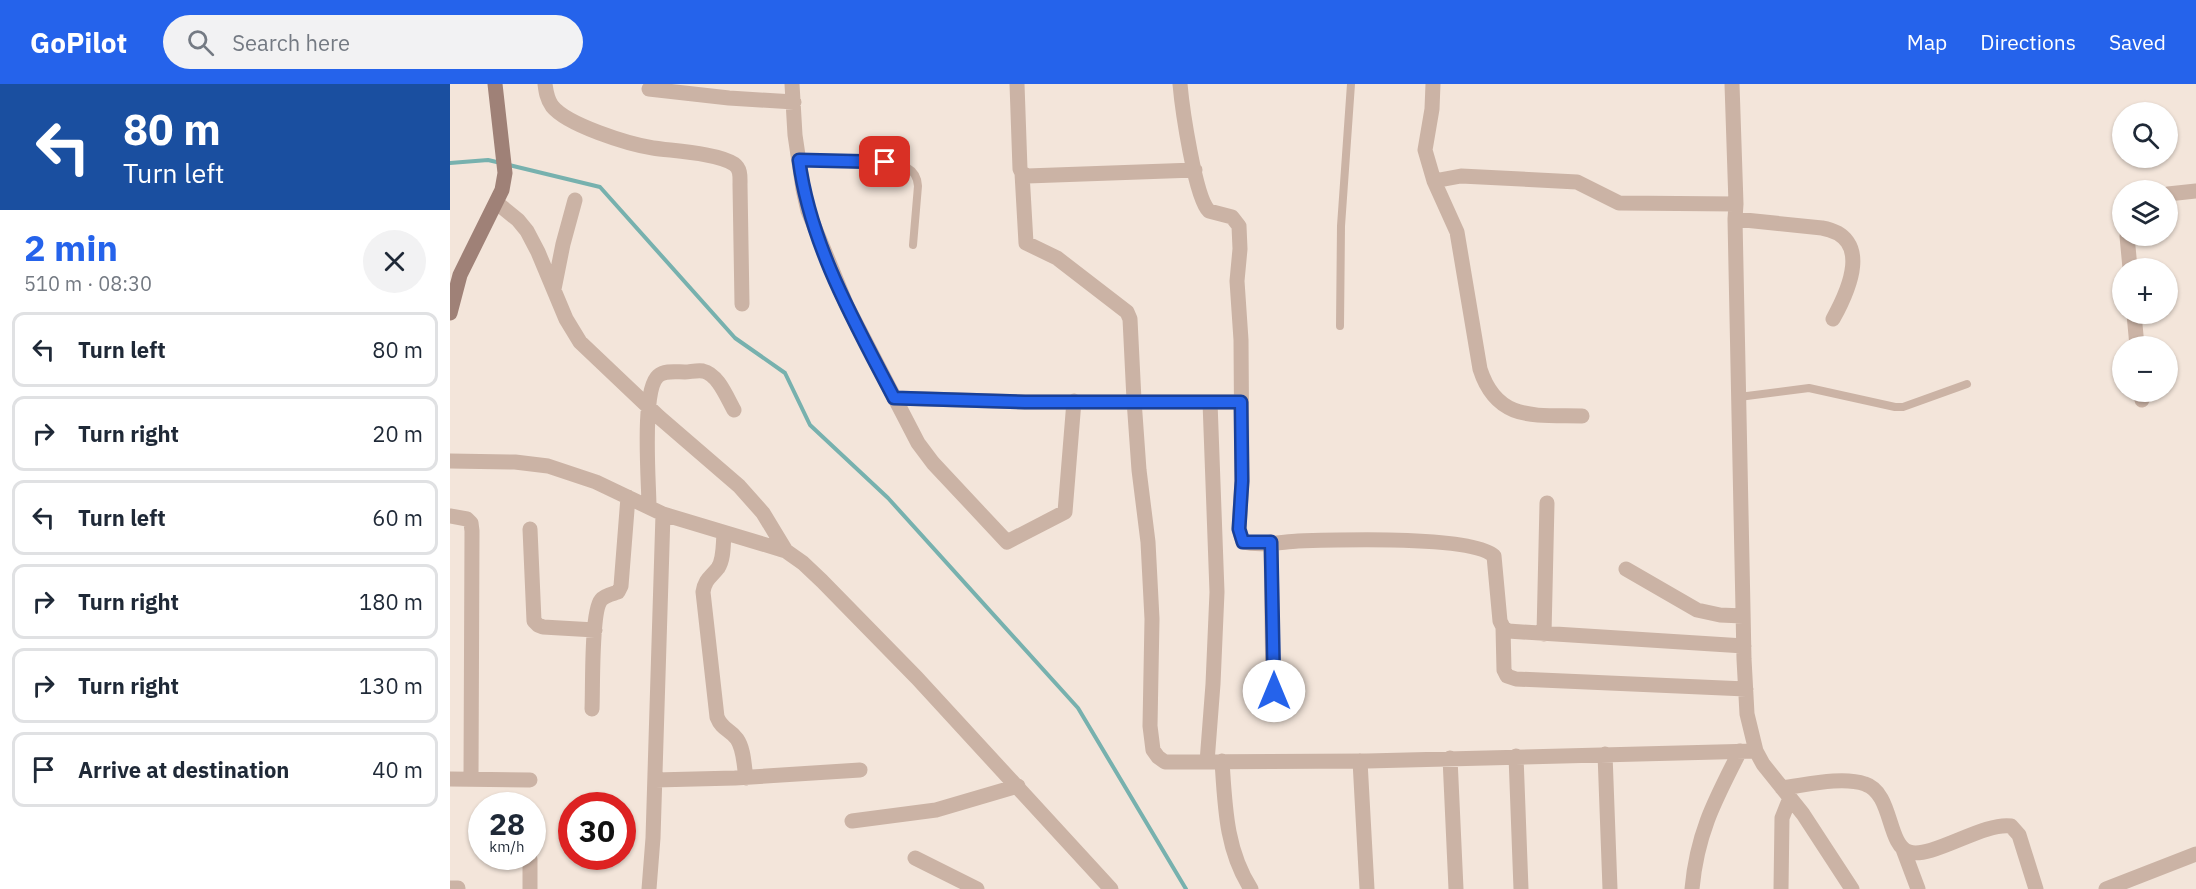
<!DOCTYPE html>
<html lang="en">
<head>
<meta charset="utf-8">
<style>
  :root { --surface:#fff; --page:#f2f2f3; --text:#1f2937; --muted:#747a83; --line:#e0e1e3; --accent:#2563eb }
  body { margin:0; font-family:"IBM Plex Sans",sans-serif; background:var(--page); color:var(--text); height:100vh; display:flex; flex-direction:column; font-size:22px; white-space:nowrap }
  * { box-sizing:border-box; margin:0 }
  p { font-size:20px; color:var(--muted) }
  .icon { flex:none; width:33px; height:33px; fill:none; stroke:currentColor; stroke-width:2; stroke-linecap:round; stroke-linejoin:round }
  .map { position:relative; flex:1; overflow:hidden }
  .side { display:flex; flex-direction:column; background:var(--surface); width:450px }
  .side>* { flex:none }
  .guide { background:#1a4fa0; color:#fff; overflow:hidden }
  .fabs { position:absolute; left:1662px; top:18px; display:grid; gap:12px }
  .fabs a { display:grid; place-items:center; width:66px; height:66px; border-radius:50%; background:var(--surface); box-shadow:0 2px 4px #0004; font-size:30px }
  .speed { position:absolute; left:18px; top:708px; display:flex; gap:12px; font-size:30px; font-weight:700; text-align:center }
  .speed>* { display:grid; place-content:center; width:78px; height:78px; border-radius:50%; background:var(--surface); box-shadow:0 2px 4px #0004; line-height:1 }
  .speed small { font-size:15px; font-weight:400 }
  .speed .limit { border:9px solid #d22; background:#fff; color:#111 }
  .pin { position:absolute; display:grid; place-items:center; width:51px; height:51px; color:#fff; margin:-26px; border-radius:12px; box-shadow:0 3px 9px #0006 }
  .me { position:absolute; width:66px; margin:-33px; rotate:0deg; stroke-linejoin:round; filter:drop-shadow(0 0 4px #0008) }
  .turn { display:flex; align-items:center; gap:21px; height:126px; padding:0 24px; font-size:27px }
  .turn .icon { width:78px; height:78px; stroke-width:2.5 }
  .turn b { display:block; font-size:42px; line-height:51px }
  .round { display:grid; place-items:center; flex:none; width:63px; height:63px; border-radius:32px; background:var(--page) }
  .overview { display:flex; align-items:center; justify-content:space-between; height:102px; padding:0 24px }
  h1 { font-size:36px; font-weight:700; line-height:45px; color:var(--accent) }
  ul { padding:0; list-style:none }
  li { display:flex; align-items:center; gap:18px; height:75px; margin:0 12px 9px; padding:0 12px; border:3px solid var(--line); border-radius:12px }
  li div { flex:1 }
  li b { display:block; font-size:22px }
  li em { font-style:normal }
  header { display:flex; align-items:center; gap:36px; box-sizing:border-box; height:84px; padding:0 30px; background:var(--accent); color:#fff }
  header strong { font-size:28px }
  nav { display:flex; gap:33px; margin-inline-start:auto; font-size:21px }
  .search { width:420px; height:54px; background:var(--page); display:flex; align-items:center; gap:15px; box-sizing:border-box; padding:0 21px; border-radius:33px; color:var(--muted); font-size:22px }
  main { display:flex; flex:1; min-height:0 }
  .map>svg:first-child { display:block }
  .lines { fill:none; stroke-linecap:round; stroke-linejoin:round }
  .stream { stroke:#77b1ae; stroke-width:4 }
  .lane { stroke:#cbb3a5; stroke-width:8 }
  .street { stroke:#cbb3a5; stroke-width:15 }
  .secondary { stroke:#9f8177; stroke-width:15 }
  .route-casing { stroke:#184099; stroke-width:15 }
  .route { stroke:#2563eb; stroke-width:10 }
</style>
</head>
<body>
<header>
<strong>GoPilot</strong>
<div class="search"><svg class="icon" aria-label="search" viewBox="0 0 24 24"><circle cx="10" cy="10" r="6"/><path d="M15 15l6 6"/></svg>Search here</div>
<nav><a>Map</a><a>Directions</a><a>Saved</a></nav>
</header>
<main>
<section class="side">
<div class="guide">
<div class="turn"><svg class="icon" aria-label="left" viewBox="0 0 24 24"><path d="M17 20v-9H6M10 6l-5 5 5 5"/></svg><div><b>80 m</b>Turn left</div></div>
</div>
<div class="overview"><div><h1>2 min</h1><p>510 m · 08:30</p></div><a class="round"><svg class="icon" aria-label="close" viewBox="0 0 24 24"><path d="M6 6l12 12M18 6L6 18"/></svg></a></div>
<ul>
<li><svg class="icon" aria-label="left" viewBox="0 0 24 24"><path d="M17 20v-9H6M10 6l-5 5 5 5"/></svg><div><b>Turn left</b></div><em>80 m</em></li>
<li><svg class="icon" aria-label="right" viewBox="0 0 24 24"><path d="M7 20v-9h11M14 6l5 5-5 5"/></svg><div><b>Turn right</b></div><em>20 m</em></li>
<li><svg class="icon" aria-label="left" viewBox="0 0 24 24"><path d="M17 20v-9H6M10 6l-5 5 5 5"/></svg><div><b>Turn left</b></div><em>60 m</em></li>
<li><svg class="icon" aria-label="right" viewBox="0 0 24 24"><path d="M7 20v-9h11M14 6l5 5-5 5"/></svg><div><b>Turn right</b></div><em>180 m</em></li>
<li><svg class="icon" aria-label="right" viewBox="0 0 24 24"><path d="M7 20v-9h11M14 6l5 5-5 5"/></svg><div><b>Turn right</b></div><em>130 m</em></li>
<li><svg class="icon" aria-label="arrive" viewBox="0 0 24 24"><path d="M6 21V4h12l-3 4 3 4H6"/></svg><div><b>Arrive at destination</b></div><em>40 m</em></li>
</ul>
</section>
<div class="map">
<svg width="1746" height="805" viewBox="0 0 1746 805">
  <rect width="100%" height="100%" fill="#f3e5da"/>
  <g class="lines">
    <!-- stream -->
    <path class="stream" d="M 0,79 L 38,76 L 51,79
      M 59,81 L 150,103 L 285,254 L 335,289 L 360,341 L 438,414 L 628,624 L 736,805"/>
    <!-- lane -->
    <path class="lane" d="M 349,76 L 435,78 C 451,80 467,83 468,102 L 463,161
      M 890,242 L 891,142 L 901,0
      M 1289,313 L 1359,304 L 1445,323 L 1453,323 L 1517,300"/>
    <!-- street -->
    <path class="street" d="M 95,0 C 96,8 97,15 102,22 C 117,41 178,60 203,64 C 223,67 268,69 284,80 C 291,85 290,93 290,101 L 292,220
      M 342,0 L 345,51 L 353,105 L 358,127 L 397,222 L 468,359 L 483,379 L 557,458 L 615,428 L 624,317
      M 567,0 L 570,85 L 572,89 L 577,92 L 745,86
      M 730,0 C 732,23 745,114 759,127 L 782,133 L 789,142 L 790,165 L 787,197 L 791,256 L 792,397 L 789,445 L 793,458 C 810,462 831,458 848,457 C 885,456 1021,451 1044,472 L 1050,537 L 1053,543 L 1058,547 L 1294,562
      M 983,0 L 982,25 L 975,66 L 984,97 L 1007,148 L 1030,285 C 1047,338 1085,331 1132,332
      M 1282,0 L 1286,120 L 1285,135 L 1294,575 L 1297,630 L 1306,667 L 1313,680 L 1353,730 L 1402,805
      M 199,5 L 279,14 L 344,18
      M 572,89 L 576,159 L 607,174 L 677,228 L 680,235 L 684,316 L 689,386 L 698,458 L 702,535 L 700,642 L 703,666 L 708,673 L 715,678 L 725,678 L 917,677 L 1306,667
      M 984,97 L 1011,92 L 1127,98 L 1169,119 L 1286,120
      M 1718,110 L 1746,107
      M 47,119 L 68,136 L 77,147 L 88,168 L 116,235 L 130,258 L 209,333 L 289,402 L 313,429 L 336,467
      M 1285,135 L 1372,144 C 1423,153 1399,206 1383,235
      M 1677,152 L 1680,184
      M 104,205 L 113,160 L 125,116
      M 1684,230 L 1687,262
      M 1691,308 L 1692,316
      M 444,314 L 575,318 L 791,318
      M 0,377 L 65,378 L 98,382 L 146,398 L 213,430 L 336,467 L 353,479 L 372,497 L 467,594 L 661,805
      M 199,423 C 199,398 191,307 208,292 C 215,286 226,288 235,288 C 240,288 247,286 253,287 C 268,290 277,314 284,326
      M 0,432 L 17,435 L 21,439 L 22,447 L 21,695
      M 80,445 L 84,537 L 88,541 L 93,543 L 145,546
      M 274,450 C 273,460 274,475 268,484 C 261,493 255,495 253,508 L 267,633 C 272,646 280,645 287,655 C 294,665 294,682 296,694
      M 821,458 L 823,607
      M 1176,485 L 1247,526 L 1270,531 L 1293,532
      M 1053,543 L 1054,586 L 1057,592 L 1066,595 L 1296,605
      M 1094,550 L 1097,419
      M 142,625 C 143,605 141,528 151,516 C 155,511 162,510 168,508 L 171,502 L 178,413
      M 1155,670 L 1160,805
      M 1066,672 L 1071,805
      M 1000,674 L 1006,805
      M 772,677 C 775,723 776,766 801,805
      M 910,677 L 917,805
      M 757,678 L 763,600 L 767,508 L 760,318
      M 0,695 L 80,696
      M 205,696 L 285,694 L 410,686
      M 1332,704 C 1356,701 1392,692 1415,700 C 1443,709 1437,761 1459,768 C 1482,775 1533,738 1561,742 L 1569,751 L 1586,805
      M 402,737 L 486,726 L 568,702
      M 1453,765 L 1468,805
      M 465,774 L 527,805
      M 0,804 L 8,804
      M 80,805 L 80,775
      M 199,805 L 203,754 L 213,430
      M 1242,805 C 1247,749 1265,716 1290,667
      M 1331,805 L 1332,734 L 1340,714
      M 1656,805 L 1746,770"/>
    <!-- secondary -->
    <path class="secondary" d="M 0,229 L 10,191 L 52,106 L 55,89 L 45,0"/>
  </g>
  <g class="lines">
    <!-- route casing -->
    <g class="route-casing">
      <path id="route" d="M 435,78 L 349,76 C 360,161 405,239 444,314 L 575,318 L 791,318 L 792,397 L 789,445 L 793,458 L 821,458 L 824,607"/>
    </g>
    <!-- route -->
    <use href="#route" class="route"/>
  </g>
</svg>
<div class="fabs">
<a><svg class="icon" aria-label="search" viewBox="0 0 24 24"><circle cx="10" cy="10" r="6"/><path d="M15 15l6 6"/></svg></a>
<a><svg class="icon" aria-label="layers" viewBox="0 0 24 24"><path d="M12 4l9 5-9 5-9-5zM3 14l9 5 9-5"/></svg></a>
<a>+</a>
<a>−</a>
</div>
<div class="speed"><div>28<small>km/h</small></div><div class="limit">30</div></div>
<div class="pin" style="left:435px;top:78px;background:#d93025"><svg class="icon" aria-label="arrive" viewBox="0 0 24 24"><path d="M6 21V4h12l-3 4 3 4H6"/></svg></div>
<svg class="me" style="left:824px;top:607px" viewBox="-20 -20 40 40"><circle r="19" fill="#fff"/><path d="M0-13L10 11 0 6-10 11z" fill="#2563eb"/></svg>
</div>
</main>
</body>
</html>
